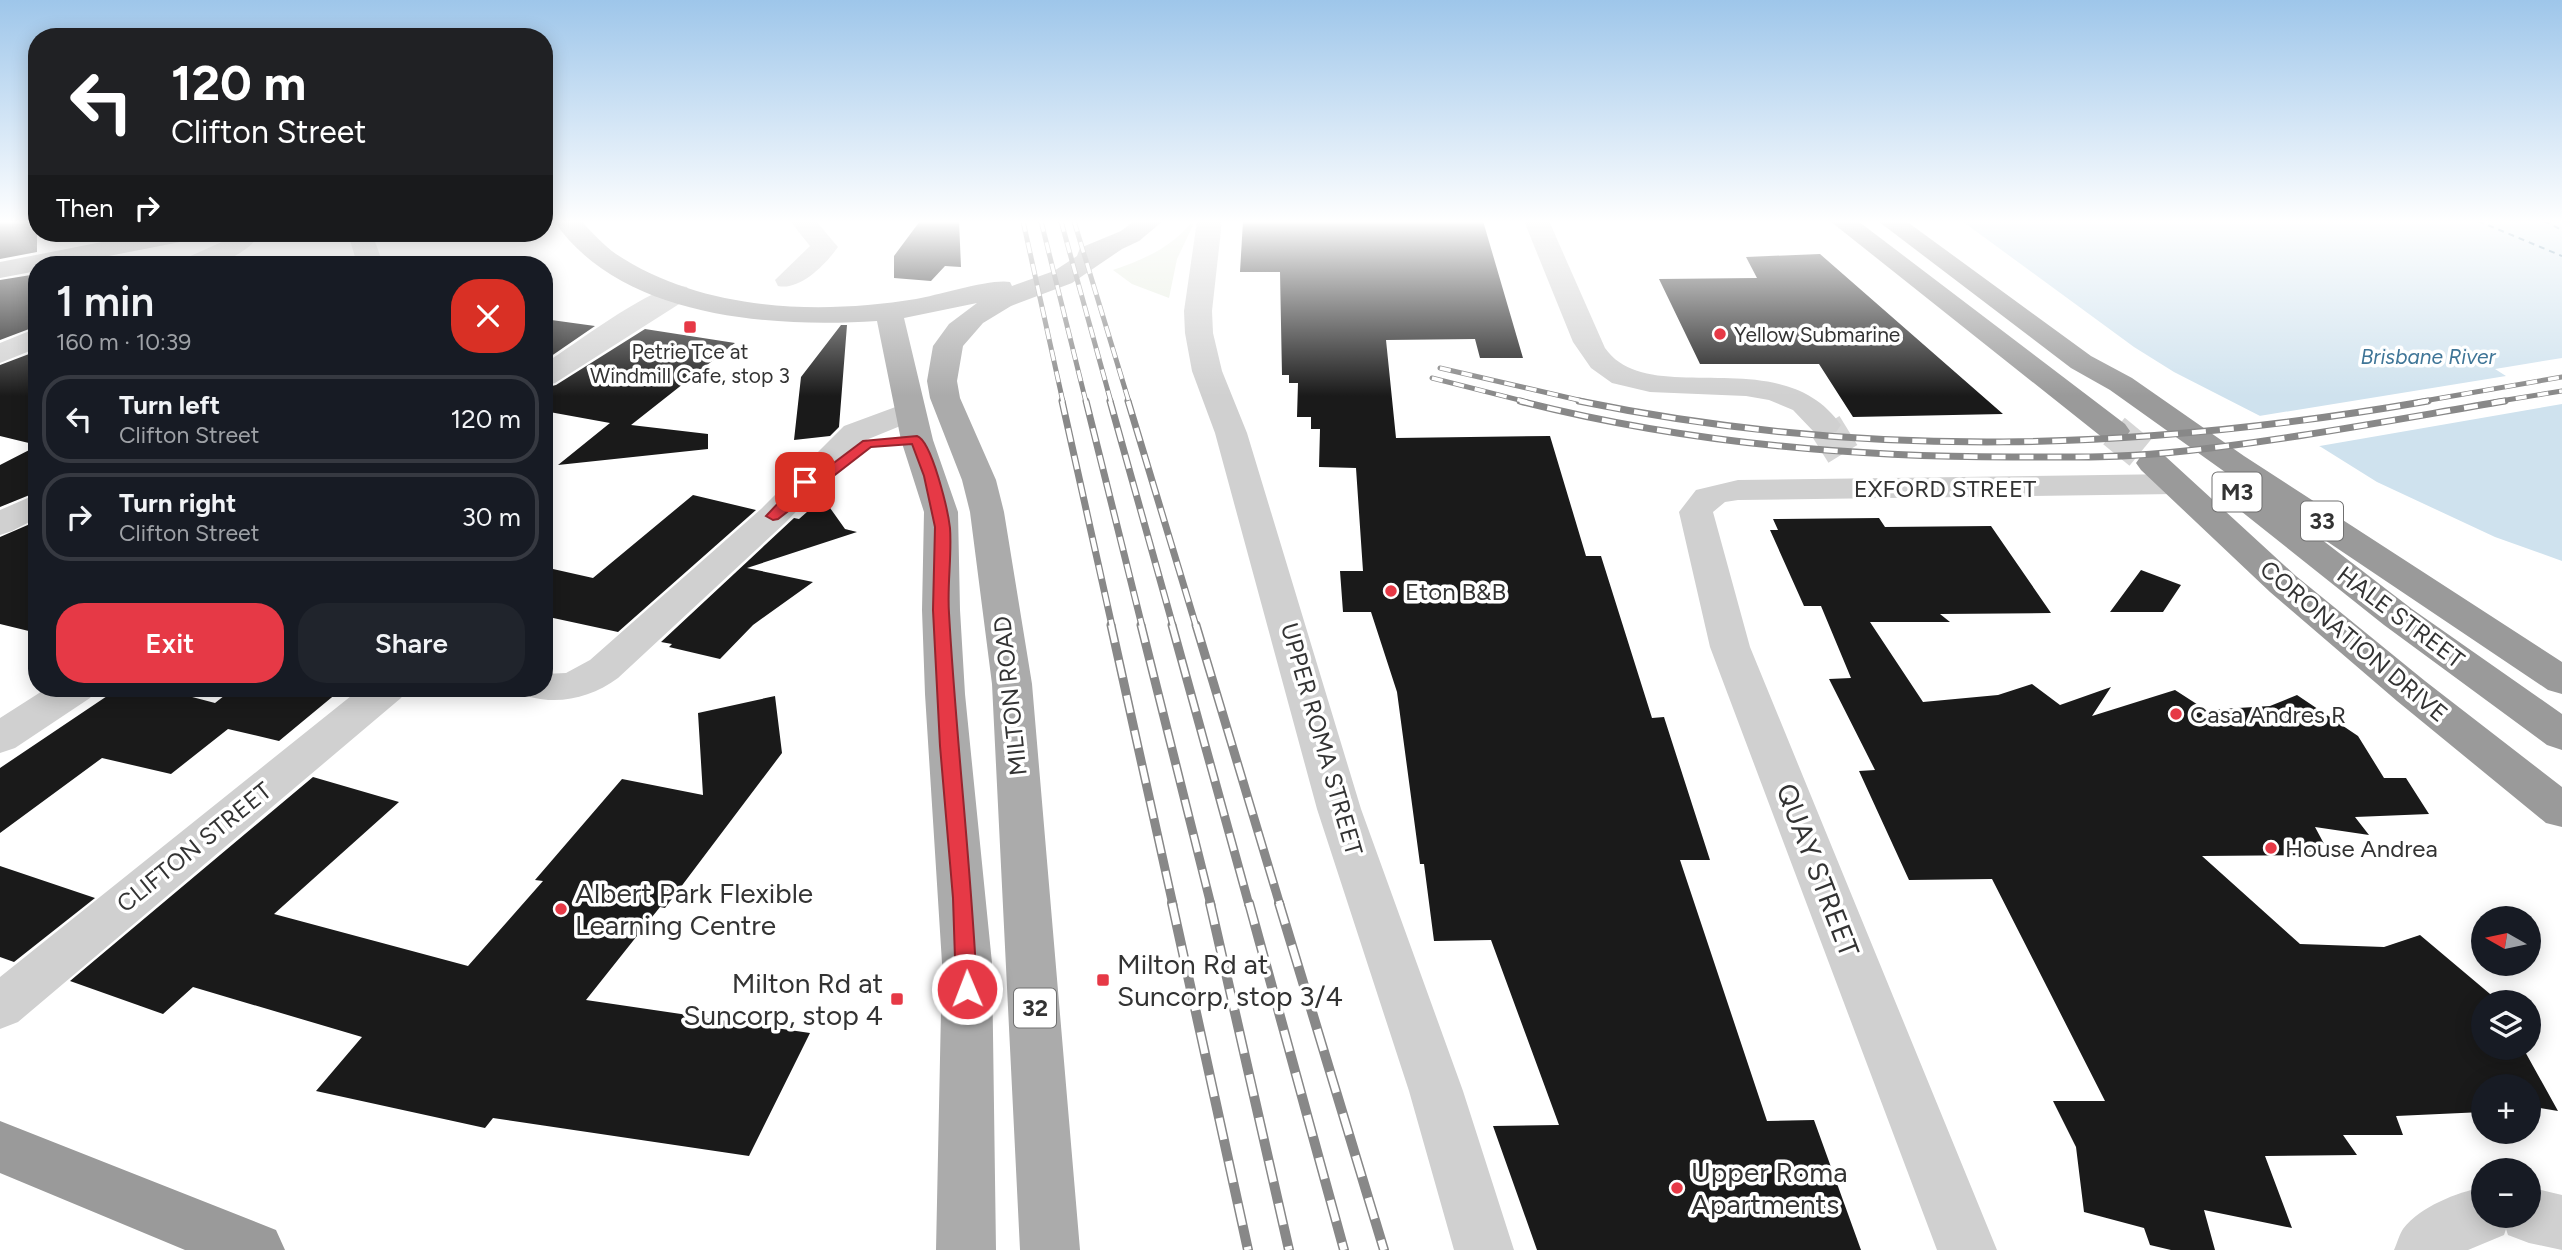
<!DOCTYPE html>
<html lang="en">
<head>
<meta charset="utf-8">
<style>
  :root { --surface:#171b24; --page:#20242c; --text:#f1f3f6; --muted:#9ea1a6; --line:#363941; --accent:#e63946 }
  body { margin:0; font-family:Figtree,sans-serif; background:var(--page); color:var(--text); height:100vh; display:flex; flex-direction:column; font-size:26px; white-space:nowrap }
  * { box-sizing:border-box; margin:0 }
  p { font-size:23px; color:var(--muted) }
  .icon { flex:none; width:38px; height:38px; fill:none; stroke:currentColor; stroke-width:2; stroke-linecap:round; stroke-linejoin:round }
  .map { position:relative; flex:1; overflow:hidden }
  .drawer { position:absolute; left:28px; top:256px; width:525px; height:441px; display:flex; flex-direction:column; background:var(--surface); border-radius:28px; box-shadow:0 4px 18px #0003 }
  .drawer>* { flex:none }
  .top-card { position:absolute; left:28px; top:28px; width:525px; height:214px; border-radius:28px; box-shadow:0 4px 18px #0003; background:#202124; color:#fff; overflow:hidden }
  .needle { width:46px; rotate:279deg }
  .fabs { position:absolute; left:2471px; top:906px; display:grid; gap:14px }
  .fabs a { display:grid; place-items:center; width:70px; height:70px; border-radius:50%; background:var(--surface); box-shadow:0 4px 18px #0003; font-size:35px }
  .pin { position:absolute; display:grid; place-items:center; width:60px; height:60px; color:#fff; margin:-30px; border-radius:14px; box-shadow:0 4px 10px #0006 }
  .me { position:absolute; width:77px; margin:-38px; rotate:359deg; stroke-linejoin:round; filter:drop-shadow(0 0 5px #0008) }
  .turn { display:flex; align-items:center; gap:24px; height:147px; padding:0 28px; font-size:32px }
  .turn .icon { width:91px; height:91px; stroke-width:2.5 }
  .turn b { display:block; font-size:49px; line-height:60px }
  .then { display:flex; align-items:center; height:66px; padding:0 28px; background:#0003; gap:14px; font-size:26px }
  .round { display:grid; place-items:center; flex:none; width:74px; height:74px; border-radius:28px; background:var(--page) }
  .headline { display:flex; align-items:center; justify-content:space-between; height:119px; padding:0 28px }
  h1 { font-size:42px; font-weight:600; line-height:52px }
  .action { display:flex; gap:14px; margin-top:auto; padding:14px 28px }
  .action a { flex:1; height:80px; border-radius:28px; background:var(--accent); color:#fff; font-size:28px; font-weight:600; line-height:80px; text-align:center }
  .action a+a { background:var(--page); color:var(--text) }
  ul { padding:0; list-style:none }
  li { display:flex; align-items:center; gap:21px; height:88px; margin:0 14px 10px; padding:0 14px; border:4px solid var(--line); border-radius:28px }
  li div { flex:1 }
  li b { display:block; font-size:26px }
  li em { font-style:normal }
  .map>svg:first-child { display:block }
  .green { fill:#e6ecdf }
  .water { fill:#cfe2ee }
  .pier { fill:#fff }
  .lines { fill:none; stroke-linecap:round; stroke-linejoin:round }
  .ferry { stroke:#3f7597; stroke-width:2; stroke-dasharray:6 5; stroke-linecap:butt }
  .building { fill:#1a1a1a }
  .minor-tunnel { stroke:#d6d6d6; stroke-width:34; stroke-dasharray:34 18; stroke-linecap:butt }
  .highway-tunnel { stroke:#d6d6d6; stroke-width:34; stroke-dasharray:34 18; stroke-linecap:butt }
  .minor { fill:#d0d0d0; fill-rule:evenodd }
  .major { fill:#ababab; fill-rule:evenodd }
  .highway { fill:#9a9a9a; fill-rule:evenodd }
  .rail-far3-casing { stroke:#888; stroke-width:5 }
  .rail-far2-casing { stroke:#888; stroke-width:7 }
  .rail-far1-casing { stroke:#888; stroke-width:9 }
  .rail-casing { stroke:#888; stroke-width:10 }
  .rail-far3 { stroke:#fff; stroke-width:3.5; stroke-dasharray:11; stroke-linecap:butt }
  .rail-far2 { stroke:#fff; stroke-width:4.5; stroke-dasharray:14; stroke-linecap:butt }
  .rail-far1 { stroke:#fff; stroke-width:6; stroke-dasharray:18; stroke-linecap:butt }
  .rail { stroke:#fff; stroke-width:7; stroke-dasharray:22; stroke-linecap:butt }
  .route { fill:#e63946; stroke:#96252e; stroke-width:2 }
  .poi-dot { fill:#e63946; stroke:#fff; stroke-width:2.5 }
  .labels { text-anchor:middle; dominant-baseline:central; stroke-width:7; stroke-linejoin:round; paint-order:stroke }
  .far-poi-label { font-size:21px; fill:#333; stroke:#fff; text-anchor:start }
  .far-water-label { font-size:21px; font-style:italic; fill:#3f7597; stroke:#fff }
  .shield { fill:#fff; stroke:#707070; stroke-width:2 }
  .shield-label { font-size:23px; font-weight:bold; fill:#333 }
  .street-label { font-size:24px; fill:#333; stroke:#fff }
  .poi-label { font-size:24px; fill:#333; stroke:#fff; text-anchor:start }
  .near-street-label { font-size:28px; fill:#333; stroke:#fff }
  .near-poi-label { font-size:28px; fill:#333; stroke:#fff; text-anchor:start }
</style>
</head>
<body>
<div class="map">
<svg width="2562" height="1250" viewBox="0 0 2562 1250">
  <rect width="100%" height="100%" fill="#fff"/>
  <!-- green -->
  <path class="green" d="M 1192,221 L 1195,221 L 1177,259 L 1169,298 L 1132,284 L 1113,270 C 1143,260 1173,247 1192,221 Z"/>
  <!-- water -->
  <path class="water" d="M 1962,221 L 2562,221 L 2562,561 L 2495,537 L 2377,482 L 2321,447 L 2174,372 L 2134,347 Z"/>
  <!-- pier -->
  <path class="pier" d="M 2562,358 L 2562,404 L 2314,447 L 2253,417 L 2506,376 L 2495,369 Z"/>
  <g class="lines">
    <!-- ferry -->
    <path class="ferry" d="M 2478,221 L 2562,256
      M 2544,221 L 2562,230"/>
  </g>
  <!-- building -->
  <path class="building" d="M 0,221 L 37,221 L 37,252 L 0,259 Z
    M 920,221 L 959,221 L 961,267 L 945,266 L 931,281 L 894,278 L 894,256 Z
    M 1243,221 L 1483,221 L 1523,358 L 1480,358 L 1475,339 L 1386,340 L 1396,438 L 1550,436 L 1586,556 L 1601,556 L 1652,718 L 1664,717 L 1710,860 L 1680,860 L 1767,1121 L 1814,1120 L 1861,1250 L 1537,1250 L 1493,1126 L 1559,1125 L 1491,940 L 1434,941 L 1424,864 L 1420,864 L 1397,692 L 1371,612 L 1343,612 L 1340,571 L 1363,571 L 1356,468 L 1319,467 L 1320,429 L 1311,429 L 1311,417 L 1297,417 L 1298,383 L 1289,383 L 1289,375 L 1282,375 L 1280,272 L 1240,272 Z
    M 1820,254 L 2003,414 L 1853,417 L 1819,364 L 1700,364 L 1659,279 L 1757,278 L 1746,257 Z
    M 37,274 L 37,326 L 0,340 L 0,280 Z
    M 544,319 L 595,326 L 544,361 Z
    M 841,325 L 847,325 L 839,427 L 830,436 L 794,440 L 801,377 Z
    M 645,329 L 735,343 L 631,425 L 708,434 L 708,449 L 558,465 L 610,423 L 544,411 L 544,388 L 556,385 Z
    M 37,351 L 37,445 L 0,436 L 0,365 Z
    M 37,446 L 37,492 L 0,507 L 0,465 Z
    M 693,495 L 756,510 L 618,632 L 544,616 L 544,567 L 593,578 Z
    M 823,498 L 845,529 L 857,532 L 747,568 L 813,582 L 753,625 L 720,659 L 669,647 L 672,644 L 661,642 L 794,518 L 799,519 Z
    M 1879,518 L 1885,527 L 1991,526 L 2051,613 L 1940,614 L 1950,622 L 1870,622 L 1923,702 L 1998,695 L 2032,684 L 2060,705 L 2111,687 L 2092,716 L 2175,690 L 2206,710 L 2270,706 L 2297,695 L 2358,736 L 2384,778 L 2406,778 L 2429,814 L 2355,817 L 2369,835 L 2315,827 L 2330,855 L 2202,856 L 2300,944 L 2384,947 L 2420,935 L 2496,999 L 2498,1003 L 2483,1003 L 2483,1048 L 2523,1048 L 2558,1111 L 2529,1106 L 2529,1087 L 2483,1087 L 2483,1112 L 2396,1116 L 2403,1135 L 2343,1135 L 2357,1155 L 2265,1156 L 2292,1228 L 2204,1210 L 2215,1250 L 2171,1250 L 2150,1245 L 2144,1228 L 2084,1212 L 2076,1147 L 2053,1101 L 2105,1101 L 1992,879 L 1909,880 L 1859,771 L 1875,770 L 1829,679 L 1851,678 L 1821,606 L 1804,606 L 1770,530 L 1778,530 L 1773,519 Z
    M 37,521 L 37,633 L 0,624 L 0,537 Z
    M 2141,570 L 2181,585 L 2163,612 L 2110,612 Z
    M 119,688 L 158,688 L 215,703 L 234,688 L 343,688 L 279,741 L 228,729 L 171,774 L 102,758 L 0,833 L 0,768 Z
    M 775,696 L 782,753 L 665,908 L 660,907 L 586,1000 L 810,1033 L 749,1156 L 493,1118 L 485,1128 L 316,1091 L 362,1037 L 193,987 L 163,1014 L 70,981 L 313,777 L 399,802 L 274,914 L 468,966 L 543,881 L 535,880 L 622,779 L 703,795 L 698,713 Z
    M 0,866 L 95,898 L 14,962 L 0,957 Z"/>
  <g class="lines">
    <!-- minor-tunnel -->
    <path class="minor-tunnel" d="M 1825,425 L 1846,459"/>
    <!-- highway-tunnel -->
    <path class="highway-tunnel" d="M 2114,431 L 2153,463"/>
    <!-- minor -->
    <path class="minor" d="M 790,221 L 816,221 L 838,247 C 826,264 800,291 778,286 L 775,280 L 810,246 Z
      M 1197,221 L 1222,221 L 1212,311 L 1213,333 L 1222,371 L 1247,433 L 1361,809 L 1463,1091 L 1514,1250 L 1454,1250 L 1409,1091 L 1317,809 L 1215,433 L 1192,371 L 1185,333 L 1184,311 Z
      M 1524,221 L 1549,221 L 1605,348 C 1649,411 1781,339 1841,425 L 1836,432 L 1825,435 L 1814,432 L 1793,410 L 1769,400 L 1746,396 L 1650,392 L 1612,383 L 1591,368 L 1573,342 Z
      M 233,233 L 261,233 C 242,261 213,265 182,264 L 186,258 L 224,241 Z
      M 348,233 L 372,233 L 383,264 L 357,264 Z
      M 677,285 L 687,287 L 691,293 L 687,299 L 555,383 L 544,386 L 544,364 C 578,342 640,294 677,285 Z
      M 37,328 L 37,348 L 0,363 L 0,343 Z
      M 909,402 L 920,404 L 925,411 L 920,418 L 866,440 L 785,523 L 618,678 C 592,697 561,705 530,697 L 524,688 L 544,688 L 544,674 L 566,673 L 590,660 L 761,509 L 844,426 Z
      M 2175,474 L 2187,477 L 2192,484 L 2187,491 L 2175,494 L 1738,500 L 1725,502 L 1713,512 L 1750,647 L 1997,1250 L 1937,1250 L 1710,647 L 1679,512 L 1696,490 L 1738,480 Z
      M 37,494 L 37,518 L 12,531 L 0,535 L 0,510 Z
      M 47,688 L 96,688 L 90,698 L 15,748 L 0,753 L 0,718 Z
      M 361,688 L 407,688 L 401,698 L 18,1022 L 0,1029 L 0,977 Z
      M 2483,1187 L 2483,1216 L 2529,1216 L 2529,1187 L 2562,1195 L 2562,1250 L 2529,1243 L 2508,1235 L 2506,1229 L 2504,1235 L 2468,1250 L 2394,1250 C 2397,1244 2399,1235 2403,1229 C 2421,1206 2456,1193 2483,1187 Z"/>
    <!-- major -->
    <path class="major" d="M 554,221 L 581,221 C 592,232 603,245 616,254 C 702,311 817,315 916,299 C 938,295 993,278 1010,282 L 1012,286 L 1054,271 L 1077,256 L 1080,248 L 1121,231 L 1134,221 L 1163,221 L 1139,241 L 1122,249 L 1072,283 L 1011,306 L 983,323 L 963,346 L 957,381 L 960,398 L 996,480 L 1004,512 L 1032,684 L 1080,1250 L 1020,1250 L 992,684 L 970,512 L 962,480 L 930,398 L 927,381 L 933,346 L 949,324 L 977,303 L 904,318 L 933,440 L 958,512 L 960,610 L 965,694 L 992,963 L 996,1250 L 936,1250 L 942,963 L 925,694 L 922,610 L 924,512 L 901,440 L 877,321 C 771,328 620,318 554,221 Z
      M 148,233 L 198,233 L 194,238 L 185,241 L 68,264 L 37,264 L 37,271 L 0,278 L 0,262 Z"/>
    <!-- highway -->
    <path class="highway" d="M 1830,221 L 1858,221 L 2125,424 L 2130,431 L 2125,438 L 2114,441 L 2103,438 Z
      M 1878,221 L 1906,221 L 2091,356 L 2132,378 L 2244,456 L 2562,662 L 2562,694 L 2548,690 L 2304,526 L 2412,609 L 2562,714 L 2562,750 L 2547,745 L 2384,625 L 2232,504 L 2227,497 L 2232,490 L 2246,487 L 2110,390 L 2071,368 Z
      M 2153,453 L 2165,456 L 2296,576 L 2425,681 L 2562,787 L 2562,827 L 2546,823 L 2397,701 L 2270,592 L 2141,470 L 2136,463 L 2141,456 Z
      M 0,1121 L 276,1230 L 285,1250 L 185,1250 L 0,1173 Z"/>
    <!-- rail-far3 casing -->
    <g class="rail-far3-casing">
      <path id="rail-far3" d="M 1023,221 L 1063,402
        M 1041,221 L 1086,402
        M 1061,221 L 1111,402
        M 1074,221 L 1129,402
        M 1440,368 L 1587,402
        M 1432,378 L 1527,402
        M 2418,402 L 2562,377
        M 2494,402 L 2562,391"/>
    </g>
    <!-- rail-far2 casing -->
    <g class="rail-far2-casing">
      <path id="rail-far2" d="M 1062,401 L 1112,626
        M 1086,401 L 1142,626
        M 1110,401 L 1173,626
        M 1128,401 L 1196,626
        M 1520,401 C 1680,442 1847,457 2012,457 C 2063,457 2115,458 2165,453 C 2279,442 2392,420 2505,401
        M 1579,401 C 1866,460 2141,451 2428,401"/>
    </g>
    <!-- rail-far1 casing -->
    <g class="rail-far1-casing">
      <path id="rail-far1" d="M 1111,625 L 1173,905
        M 1141,625 L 1211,905
        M 1172,625 L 1249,905
        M 1196,625 L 1280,905"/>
    </g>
    <!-- rail casing -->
    <g class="rail-casing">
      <path id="rail" d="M 1172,903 L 1248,1250
        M 1210,903 L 1289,1250
        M 1249,903 L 1344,1250
        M 1279,903 L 1384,1250"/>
    </g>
    <!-- rail-far3 -->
    <use href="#rail-far3" class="rail-far3"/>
    <!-- rail-far2 -->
    <use href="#rail-far2" class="rail-far2"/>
    <!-- rail-far1 -->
    <use href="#rail-far1" class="rail-far1"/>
    <!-- rail -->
    <use href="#rail" class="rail"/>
  </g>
  <!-- sky -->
  <linearGradient id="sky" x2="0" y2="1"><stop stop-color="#9ec6ea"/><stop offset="0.56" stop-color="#fff"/><stop offset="1" stop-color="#fff" stop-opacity="0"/></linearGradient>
  <rect width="2562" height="396" fill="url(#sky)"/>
  <!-- route -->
  <path class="route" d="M 917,436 C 932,441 948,511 950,528 C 952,556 947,585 949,613 C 956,739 971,863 977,989 L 974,995 L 967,998 L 959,995 L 956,989 L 953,898 L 940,746 L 933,610 L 935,527 L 924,476 L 912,444 L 871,447 L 778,519 L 773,520 L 766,516 L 800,480 L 811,480 L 863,441 Z"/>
  <!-- markers -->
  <g class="poi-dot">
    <rect x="683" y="320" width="14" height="14" rx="3.5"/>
    <circle cx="1720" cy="334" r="7"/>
    <circle cx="1391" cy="591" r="7"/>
    <circle cx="2176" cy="714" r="7"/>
    <circle cx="2271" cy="848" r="7"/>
    <circle cx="561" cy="909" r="7"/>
    <rect x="1096" y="973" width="14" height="14" rx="3.5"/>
    <rect x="890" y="992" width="14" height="14" rx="3.5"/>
    <circle cx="1677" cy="1188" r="7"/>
  </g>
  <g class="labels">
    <!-- far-poi labels -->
    <g class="far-poi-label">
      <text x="1734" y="334">Yellow Submarine</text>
      <text x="690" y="351" text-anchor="middle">Petrie Tce at<tspan x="690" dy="24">Windmill Cafe, stop 3</tspan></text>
    </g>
    <!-- far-water labels -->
    <g class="far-water-label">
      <text x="2428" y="356">Brisbane River</text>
    </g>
    <!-- shield labels -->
    <g class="shield">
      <rect x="2212.5" y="472.5" width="49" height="39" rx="5"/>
      <rect x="2301" y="501.5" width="42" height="39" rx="5"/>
      <rect x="1014" y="988.5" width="42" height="39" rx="5"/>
    </g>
    <g class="shield-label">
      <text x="2237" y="492">M3</text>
      <text x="2322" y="521">33</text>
      <text x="1035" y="1008">32</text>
    </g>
    <!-- street labels -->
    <g class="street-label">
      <text x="1945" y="488">EXFORD STREET</text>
      <text transform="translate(2401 617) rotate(37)">HALE STREET</text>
      <text transform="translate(2354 641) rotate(40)">CORONATION DRIVE</text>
      <text transform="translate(1010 696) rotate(-96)">MILTON ROAD</text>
      <text transform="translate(1322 739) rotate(74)">UPPER ROMA STREET</text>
      <text transform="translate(194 847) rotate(-39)">CLIFTON STREET</text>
    </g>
    <!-- poi labels -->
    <g class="poi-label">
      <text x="1405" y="591">Eton B&amp;B</text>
      <text x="2190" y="714">Casa Andres R</text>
      <text x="2285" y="848">House Andrea</text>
    </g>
    <!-- near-street labels -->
    <g class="near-street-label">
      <text transform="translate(1818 870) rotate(69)">QUAY STREET</text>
    </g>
    <!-- near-poi labels -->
    <g class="near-poi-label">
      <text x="575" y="893">Albert Park Flexible<tspan x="575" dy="32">Learning Centre</tspan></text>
      <text x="1117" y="964">Milton Rd at<tspan x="1117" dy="32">Suncorp, stop 3/4</tspan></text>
      <text x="883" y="983" text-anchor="end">Milton Rd at<tspan x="883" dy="32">Suncorp, stop 4</tspan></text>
      <text x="1691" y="1172">Upper Roma<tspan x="1691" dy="32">Apartments</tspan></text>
    </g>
  </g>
</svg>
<div class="fabs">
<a><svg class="needle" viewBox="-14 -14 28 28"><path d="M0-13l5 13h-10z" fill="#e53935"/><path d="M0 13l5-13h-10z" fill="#9ea1a6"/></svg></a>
<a><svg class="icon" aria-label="layers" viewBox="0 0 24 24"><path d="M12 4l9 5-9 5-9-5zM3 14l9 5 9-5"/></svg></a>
<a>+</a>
<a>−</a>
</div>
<div class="pin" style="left:805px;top:482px;background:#d93025"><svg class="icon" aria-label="arrive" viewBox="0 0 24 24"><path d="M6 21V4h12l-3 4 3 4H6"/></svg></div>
<svg class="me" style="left:967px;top:989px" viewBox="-20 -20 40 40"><circle r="17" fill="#e63946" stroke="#fff" stroke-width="3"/><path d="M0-11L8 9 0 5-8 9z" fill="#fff"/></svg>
<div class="top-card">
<div class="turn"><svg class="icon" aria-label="left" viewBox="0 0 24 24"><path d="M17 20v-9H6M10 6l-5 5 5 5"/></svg><div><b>120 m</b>Clifton Street</div></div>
<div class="then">Then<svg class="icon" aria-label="right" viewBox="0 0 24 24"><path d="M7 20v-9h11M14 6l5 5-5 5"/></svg></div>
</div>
<section class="drawer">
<div class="headline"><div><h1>1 min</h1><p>160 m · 10:39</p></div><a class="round" style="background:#d93025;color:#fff"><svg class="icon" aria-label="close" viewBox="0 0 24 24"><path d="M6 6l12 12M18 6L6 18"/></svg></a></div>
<ul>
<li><svg class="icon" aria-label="left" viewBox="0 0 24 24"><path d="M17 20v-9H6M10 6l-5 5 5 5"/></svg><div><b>Turn left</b><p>Clifton Street</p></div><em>120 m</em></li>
<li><svg class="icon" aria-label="right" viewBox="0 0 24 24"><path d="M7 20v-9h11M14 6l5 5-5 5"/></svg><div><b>Turn right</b><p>Clifton Street</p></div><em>30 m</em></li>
</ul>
<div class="action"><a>Exit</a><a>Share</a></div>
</section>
</div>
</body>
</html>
